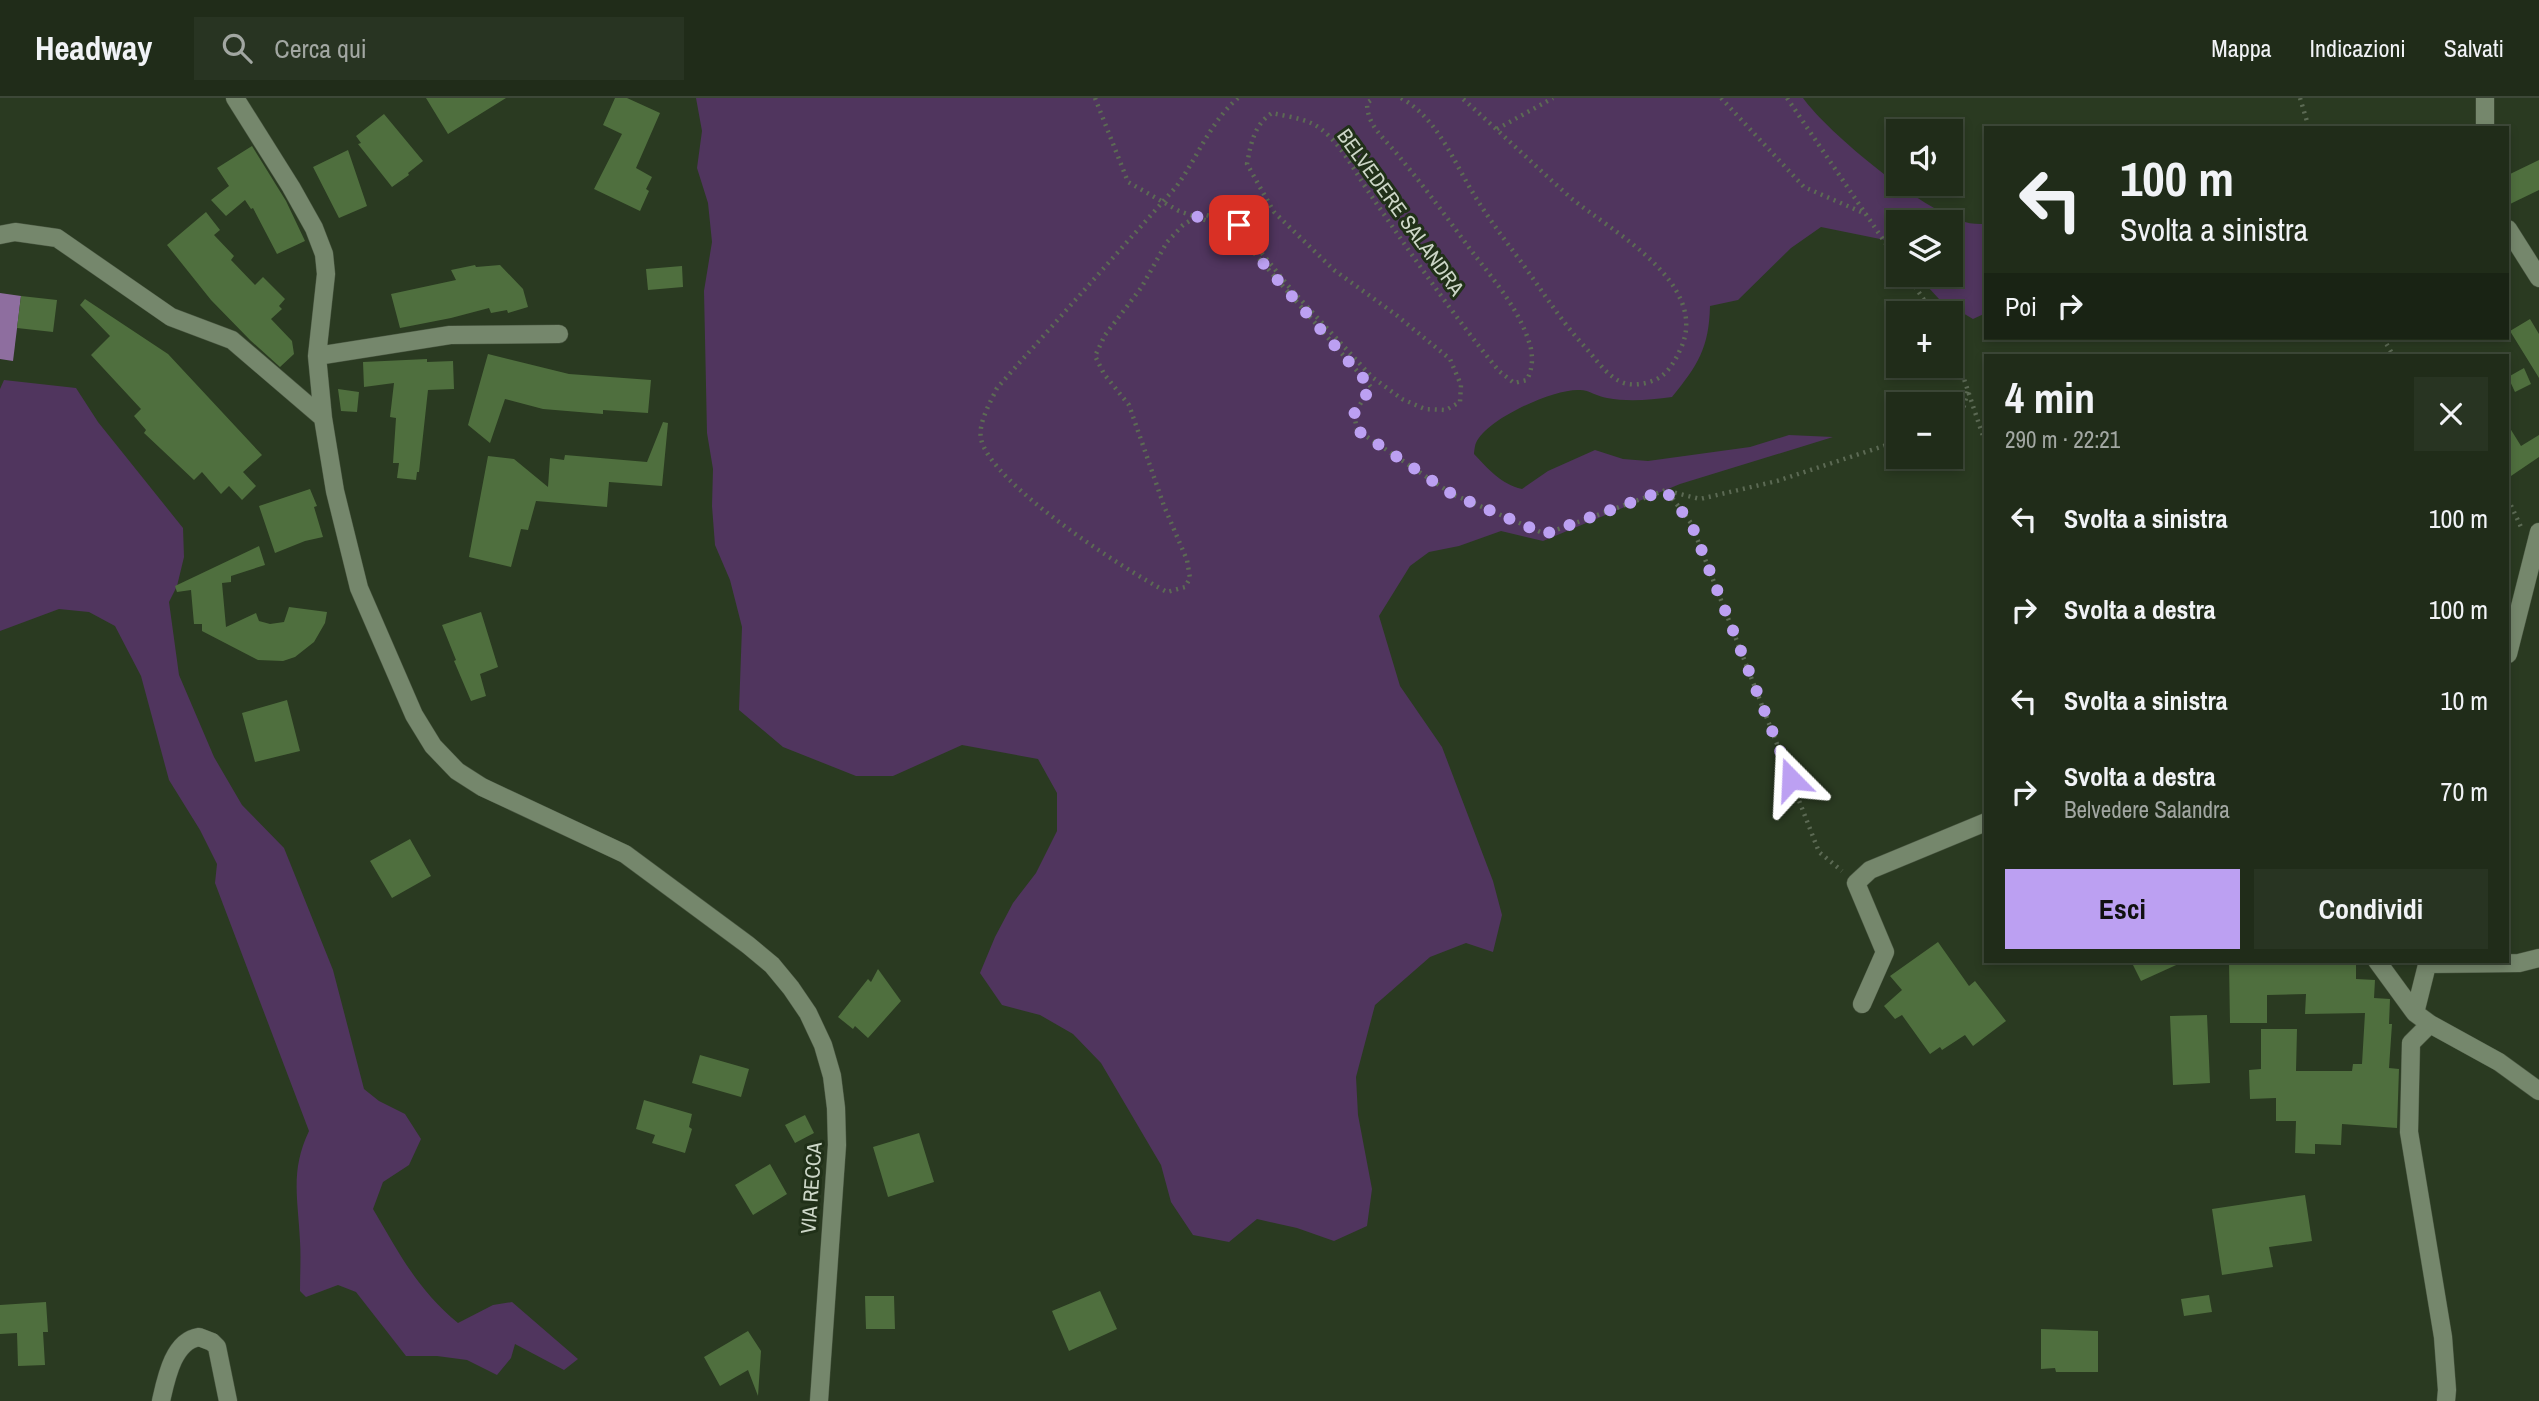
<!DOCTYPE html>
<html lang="it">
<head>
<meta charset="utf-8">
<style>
  :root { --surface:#202c19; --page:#283422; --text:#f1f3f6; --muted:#a2a7a2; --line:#3d4838; --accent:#bca0f2 }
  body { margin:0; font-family:"Archivo Narrow",sans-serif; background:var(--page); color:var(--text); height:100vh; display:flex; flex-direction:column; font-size:26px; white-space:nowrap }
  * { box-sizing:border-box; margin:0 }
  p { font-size:23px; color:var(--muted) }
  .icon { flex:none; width:38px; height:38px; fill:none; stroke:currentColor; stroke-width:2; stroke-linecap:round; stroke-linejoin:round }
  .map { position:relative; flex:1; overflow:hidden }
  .side { position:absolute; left:1984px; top:256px; width:525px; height:609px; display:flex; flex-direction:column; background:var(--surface); border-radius:0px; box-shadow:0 4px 10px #0003,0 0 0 2px var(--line) }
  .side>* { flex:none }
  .top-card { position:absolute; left:1984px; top:28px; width:525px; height:214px; border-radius:0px; box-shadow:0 4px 10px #0003,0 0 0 2px var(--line); background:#202c19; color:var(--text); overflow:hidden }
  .fabs { position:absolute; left:1886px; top:21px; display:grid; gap:14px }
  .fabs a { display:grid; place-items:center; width:77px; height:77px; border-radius:0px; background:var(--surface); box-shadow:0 4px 10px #0003,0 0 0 2px var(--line); font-size:35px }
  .pin { position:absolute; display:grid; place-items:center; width:60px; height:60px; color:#fff; margin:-30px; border-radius:14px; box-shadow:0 4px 10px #0006 }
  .me { position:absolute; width:77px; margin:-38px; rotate:339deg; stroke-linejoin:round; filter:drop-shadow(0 0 5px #0008) }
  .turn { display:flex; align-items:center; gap:24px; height:147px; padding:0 21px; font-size:32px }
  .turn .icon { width:91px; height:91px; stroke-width:2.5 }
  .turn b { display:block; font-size:49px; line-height:60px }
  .then { display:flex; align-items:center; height:66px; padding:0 21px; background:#0003; gap:14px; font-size:26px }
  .round { display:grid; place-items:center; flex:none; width:74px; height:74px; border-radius:0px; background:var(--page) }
  .summary { display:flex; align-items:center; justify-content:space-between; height:119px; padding:0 21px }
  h1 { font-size:42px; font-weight:800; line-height:52px }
  .cta { display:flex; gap:14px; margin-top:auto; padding:14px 21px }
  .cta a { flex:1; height:80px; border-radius:0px; background:var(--accent); color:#111; font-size:28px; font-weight:800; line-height:80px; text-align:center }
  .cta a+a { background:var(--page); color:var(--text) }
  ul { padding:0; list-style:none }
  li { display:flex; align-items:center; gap:21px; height:91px; padding:0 21px }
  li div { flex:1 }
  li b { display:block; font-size:26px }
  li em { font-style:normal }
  header { display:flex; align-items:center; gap:42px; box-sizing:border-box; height:98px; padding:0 35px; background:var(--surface); border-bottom:2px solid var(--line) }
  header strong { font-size:33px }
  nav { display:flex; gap:38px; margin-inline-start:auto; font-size:24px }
  .search { width:490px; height:63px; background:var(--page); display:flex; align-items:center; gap:18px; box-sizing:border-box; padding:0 24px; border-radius:0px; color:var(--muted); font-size:26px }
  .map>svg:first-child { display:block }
  .green { fill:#50355e }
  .water { fill:#8e6e9f }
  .building { fill:#4f6f3e }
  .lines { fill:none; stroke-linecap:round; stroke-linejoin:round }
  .minor-casing { stroke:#4a5742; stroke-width:19 }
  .path { stroke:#5c6a54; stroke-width:4.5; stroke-dasharray:2 5; stroke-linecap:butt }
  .minor { stroke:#75876c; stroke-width:18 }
  .route { stroke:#bca0f2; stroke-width:12; stroke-dasharray:0 21.6 }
  .labels { text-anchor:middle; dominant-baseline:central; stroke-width:6; stroke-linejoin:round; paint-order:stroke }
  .street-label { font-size:21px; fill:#ccd6c7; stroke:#203018 }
</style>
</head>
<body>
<header>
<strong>Headway</strong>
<div class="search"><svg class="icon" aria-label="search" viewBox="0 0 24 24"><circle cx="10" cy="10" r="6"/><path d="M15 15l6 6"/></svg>Cerca qui</div>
<nav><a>Mappa</a><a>Indicazioni</a><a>Salvati</a></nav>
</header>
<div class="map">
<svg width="2539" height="1303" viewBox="0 0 2539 1303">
  <rect width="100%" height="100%" fill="#2a3a21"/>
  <!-- green -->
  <path class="green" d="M 696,0 L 1803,0 C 1829,36 1922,112 1965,124 C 1971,126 1979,126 1986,126 L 1986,215 L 1973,221 L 1939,201 L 1917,177 L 1951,177 L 1951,124 L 1899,124 L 1899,157 L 1885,142 L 1821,129 L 1791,150 L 1738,202 L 1710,208 C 1709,250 1698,267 1672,299 C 1650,302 1628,304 1607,300 C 1598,299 1589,292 1580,292 C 1555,290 1486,321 1476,345 C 1475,346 1474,355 1474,356 C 1488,371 1501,386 1522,391 L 1548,373 L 1595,352 L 1623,361 L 1648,363 L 1750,349 L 1789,337 L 1833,339 L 1680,386 L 1543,443 L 1501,433 L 1459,448 L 1429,454 L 1410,468 L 1379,518 L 1400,588 L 1442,649 L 1493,783 L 1502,817 L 1493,854 L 1466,845 L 1430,859 L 1375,907 L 1356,979 L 1358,1017 L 1372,1091 L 1367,1128 L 1334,1143 L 1297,1130 L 1257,1121 L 1229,1144 L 1193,1137 L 1171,1104 L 1161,1067 L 1101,965 L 1073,936 L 1040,917 L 1002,907 L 980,875 L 995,839 L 1013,805 L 1036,775 L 1057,733 L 1057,695 L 1038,661 L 962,647 L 893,678 L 856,678 L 783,649 L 739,612 L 742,529 L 730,482 L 715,447 L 712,408 L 713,371 L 707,335 L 704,193 L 712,144 L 708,105 L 697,70 L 702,33 Z
    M 4,282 L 76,290 L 98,324 L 183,430 L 184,459 L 177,488 L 169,504 L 179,577 L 214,659 L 242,707 L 284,750 L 333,872 L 364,991 L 379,1003 L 405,1016 L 421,1041 L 409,1067 L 383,1084 L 373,1111 C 399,1155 417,1191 458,1225 L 493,1207 L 512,1204 L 578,1261 L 564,1272 L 515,1246 L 511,1260 L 497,1277 L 467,1262 L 437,1258 L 406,1258 L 356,1194 L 338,1187 L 306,1199 L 300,1193 C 300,1176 301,1159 300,1143 C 298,1100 290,1073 309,1033 L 215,785 L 217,766 L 200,732 L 169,682 L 141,578 L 115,528 L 89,514 L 59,511 L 0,533 L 0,291 Z"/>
  <!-- water -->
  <path class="water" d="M 0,195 L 21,198 L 13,263 L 0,261 Z"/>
  <!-- building -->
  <path class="building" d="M 426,0 L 506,0 L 448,36 Z
    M 615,0 L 627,0 L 660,15 L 636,70 L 652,79 L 646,91 L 649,93 L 640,113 L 594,91 L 622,36 L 603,27 Z
    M 384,16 L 423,63 L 408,75 L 409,77 L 392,89 L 358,46 L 361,45 L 356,38 Z
    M 252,48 L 286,103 L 305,143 L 277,156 L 253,110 L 251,111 L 245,102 L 226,118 L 211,102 L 229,88 L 217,70 Z
    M 348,52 L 367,108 L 339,120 L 313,69 Z
    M 2539,62 L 2539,92 L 2508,107 L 2508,77 Z
    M 206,114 L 220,132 L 214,137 L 234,158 L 231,162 L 255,187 L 263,179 L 285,201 L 279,208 L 282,211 L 271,221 L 292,243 L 294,256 L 280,269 L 250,242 L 211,202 L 167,147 Z
    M 475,167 L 476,169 L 500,167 L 523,191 L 528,209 L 508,215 L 507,212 L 491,215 L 489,210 L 451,220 L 400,230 L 391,196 L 456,182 L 451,172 Z
    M 682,168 L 683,189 L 648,192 L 646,171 Z
    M 21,198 L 57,202 L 53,234 L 17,230 Z
    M 85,201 L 168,256 L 262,357 L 243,374 L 256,388 L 242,402 L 229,388 L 221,396 L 202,374 L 194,382 L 144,335 L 146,332 L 134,318 L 141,311 L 91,257 L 110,238 L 80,207 Z
    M 2530,221 L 2539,236 L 2539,280 L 2510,233 Z
    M 488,256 L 569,276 L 651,282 L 648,315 L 603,312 L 603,316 L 543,311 L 505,301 L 490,345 L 468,327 Z
    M 427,261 L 427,264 L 453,263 L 454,291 L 428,292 L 419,374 L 417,374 L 416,382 L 397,380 L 399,365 L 393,365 L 396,320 L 390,319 L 394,285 L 364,289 L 363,264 Z
    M 2524,270 L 2531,286 L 2515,294 L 2508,279 Z
    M 338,291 L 359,294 L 357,314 L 341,313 Z
    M 663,324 L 668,325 L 662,388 L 609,384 L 607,409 L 536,403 L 528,432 L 521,431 L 511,469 L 469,459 L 488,358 L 514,361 L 548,389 L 550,360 L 564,362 L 565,357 L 647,364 Z
    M 2508,327 L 2521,348 L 2539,337 L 2539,359 L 2508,380 Z
    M 310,391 L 317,408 L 314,409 L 323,439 L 305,443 L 275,455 L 259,408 Z
    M 259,448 L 265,467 L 231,478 L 231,484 L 222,485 L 226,529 L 256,515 L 259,523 L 270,526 L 284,524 L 289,509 L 327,514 L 325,525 L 314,544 L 295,559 L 283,563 L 258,562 L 202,533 L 202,526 L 194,526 L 191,492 L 177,494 L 175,488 Z
    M 481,514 L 498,569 L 480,576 L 486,598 L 471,603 L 454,563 L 456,562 L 442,527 Z
    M 287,602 L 300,653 L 255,664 L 242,615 Z
    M 410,741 L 431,778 L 392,800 L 370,763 Z
    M 1938,844 L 1969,888 L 1975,883 L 2006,923 L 1973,948 L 1965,937 L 1942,952 L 1940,949 L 1930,956 L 1902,917 L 1895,921 L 1884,908 L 1902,892 L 1890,878 Z
    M 2131,863 L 2185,863 L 2141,883 Z
    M 2229,863 L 2356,863 L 2356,881 L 2375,882 L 2374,900 L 2390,901 L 2389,926 L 2392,926 L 2389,970 L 2399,971 L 2397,1030 L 2342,1026 L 2341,1047 L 2315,1046 L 2315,1056 L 2295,1055 L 2296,1023 L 2276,1023 L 2276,1000 L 2250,1001 L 2249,972 L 2261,971 L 2261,931 L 2297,931 L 2296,973 L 2352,973 L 2353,966 L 2362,966 L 2365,915 L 2305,916 L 2306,896 L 2267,897 L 2267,925 L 2230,925 Z
    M 878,871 L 901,903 L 868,940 L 855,928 L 853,931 L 838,919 L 868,881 L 871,884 Z
    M 2207,917 L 2210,985 L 2173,987 L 2170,918 Z
    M 700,957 L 749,971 L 741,999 L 692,985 Z
    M 644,1002 L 692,1016 L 689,1029 L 692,1031 L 685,1055 L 652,1045 L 655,1037 L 636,1031 Z
    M 805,1017 L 814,1035 L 795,1045 L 785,1027 Z
    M 919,1035 L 934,1084 L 888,1099 L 873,1049 Z
    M 770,1066 L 787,1096 L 753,1117 L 735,1087 Z
    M 2305,1097 L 2312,1143 L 2269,1149 L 2273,1169 L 2222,1177 L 2212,1111 Z
    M 1100,1193 L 1117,1231 L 1069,1253 L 1052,1213 Z
    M 2209,1197 L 2212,1214 L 2184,1218 L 2181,1201 Z
    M 865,1198 L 894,1198 L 895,1231 L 866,1231 Z
    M 46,1204 L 48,1234 L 43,1234 L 45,1267 L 18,1268 L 17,1235 L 0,1236 L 0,1207 Z
    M 2041,1231 L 2098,1233 L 2098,1274 L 2056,1274 L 2055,1270 L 2041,1271 Z
    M 748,1233 L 761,1253 L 758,1298 L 748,1272 L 720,1288 L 704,1259 Z"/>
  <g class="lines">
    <!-- minor casing -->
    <g class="minor-casing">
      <path id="minor" d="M 235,0 L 291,89 L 314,130 L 324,156 L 326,176 L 317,258 L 323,320 L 335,393 L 359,490 L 414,617 L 433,648 L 457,673 L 482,689 L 625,756 L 748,847 L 772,867 L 791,890 L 808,915 L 823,947 L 832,978 L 836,1010 L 837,1047 L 819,1303
        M 2485,0 L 2485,30
        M 2508,131 L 2539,180
        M 0,137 L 15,134 L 57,140 L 171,219 L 232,242 L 323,320
        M 317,258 L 450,237 L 559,236
        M 2508,556 L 2539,434
        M 2377,863 L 2415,915 L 2430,926 L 2499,964 L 2539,993
        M 2427,866 L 2519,865 L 2539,860
        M 1862,906 L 1885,854 L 1856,785 L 1870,772 L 1986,724
        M 2415,915 L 2428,863
        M 2430,926 L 2411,945 L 2409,1034 L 2443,1239 L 2447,1292 L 2446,1303
        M 161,1303 C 166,1281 173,1243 199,1239 L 212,1244 L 217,1249 L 228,1303"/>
    </g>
    <!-- path -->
    <path class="path" d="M 1095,0 L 1128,84 L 1179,113 L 1234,132 L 1371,289 L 1354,316 L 1357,332 L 1452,396 L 1545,436 L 1666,392 L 1691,425 L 1819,754 L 1842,773
      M 1238,0 C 1210,24 1198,59 1176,89 L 997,290 C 990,305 978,325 981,341 C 991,386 1125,472 1167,494 L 1185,489 L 1190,480 L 1187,462 L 1164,408 L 1129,307 L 1104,276 L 1095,258 L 1105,237 L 1141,190 L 1167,144 L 1183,127 L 1196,119 L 1206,117 L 1239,127 L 1290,190 L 1372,279 L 1402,301 L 1425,311 L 1446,312 L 1460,304 L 1461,287 L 1450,261 L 1395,216 L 1334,172 L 1274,114 L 1247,66 C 1251,45 1254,27 1272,15 C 1285,18 1301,20 1313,26 C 1338,39 1355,74 1370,96 C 1411,156 1453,217 1499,273 L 1514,285 L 1527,282 C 1532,271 1533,263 1531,251 C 1522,214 1493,181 1470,151 C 1448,121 1426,91 1402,62 C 1388,43 1367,30 1367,5 L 1374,0
      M 1401,0 C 1437,20 1453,62 1473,95 C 1488,120 1505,142 1522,165 C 1543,194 1561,223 1585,249 C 1597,262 1607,279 1624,285 C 1634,288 1645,286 1655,282 C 1668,276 1675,263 1681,250 C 1710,185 1611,133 1571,100 C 1534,67 1499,33 1462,0
      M 1721,0 L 1804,89 L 1866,116
      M 1787,0 L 1899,165
      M 2300,0 L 2309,30
      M 1497,31 L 1553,0
      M 1907,177 L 1933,215
      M 2383,240 L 2393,257
      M 1951,242 L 1986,347
      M 1951,323 L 1961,319 L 1968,292
      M 1668,393 L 1700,401 L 1777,383 L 1899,343
      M 2508,401 L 2521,429"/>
    <!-- minor -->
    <use href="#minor" class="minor"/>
  </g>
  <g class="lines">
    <!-- route -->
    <path class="route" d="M 1239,127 C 1224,121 1212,115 1196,119 L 1234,132 L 1371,289 L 1354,316 L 1357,332 L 1452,396 L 1545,436 L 1665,392 L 1691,425 L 1791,681"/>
  </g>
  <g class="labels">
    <!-- street labels -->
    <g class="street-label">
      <text transform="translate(1401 114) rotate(54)">BELVEDERE SALANDRA</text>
      <text transform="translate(811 1090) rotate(-86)">VIA RECCA</text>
    </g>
  </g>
</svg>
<div class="fabs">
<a><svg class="icon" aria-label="sound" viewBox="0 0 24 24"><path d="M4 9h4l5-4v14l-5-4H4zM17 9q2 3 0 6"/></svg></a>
<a><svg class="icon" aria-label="layers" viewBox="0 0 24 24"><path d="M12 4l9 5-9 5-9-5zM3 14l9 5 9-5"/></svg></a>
<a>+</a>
<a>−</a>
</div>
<div class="pin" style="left:1239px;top:127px;background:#d93025"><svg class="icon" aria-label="arrive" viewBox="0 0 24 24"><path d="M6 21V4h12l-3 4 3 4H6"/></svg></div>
<svg class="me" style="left:1791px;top:681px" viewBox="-20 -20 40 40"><path d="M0-17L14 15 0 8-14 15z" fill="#bca0f2" stroke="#fff" stroke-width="4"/></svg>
<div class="top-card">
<div class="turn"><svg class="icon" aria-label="left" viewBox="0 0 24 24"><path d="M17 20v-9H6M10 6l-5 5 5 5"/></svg><div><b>100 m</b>Svolta a sinistra</div></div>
<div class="then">Poi<svg class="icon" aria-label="right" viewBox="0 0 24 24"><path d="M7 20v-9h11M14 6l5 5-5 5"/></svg></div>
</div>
<section class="side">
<div class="summary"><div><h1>4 min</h1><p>290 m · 22:21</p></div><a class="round"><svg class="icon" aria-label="close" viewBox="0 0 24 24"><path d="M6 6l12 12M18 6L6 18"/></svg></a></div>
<ul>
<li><svg class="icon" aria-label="left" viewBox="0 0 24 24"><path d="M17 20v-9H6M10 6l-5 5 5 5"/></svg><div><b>Svolta a sinistra</b></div><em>100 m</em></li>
<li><svg class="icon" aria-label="right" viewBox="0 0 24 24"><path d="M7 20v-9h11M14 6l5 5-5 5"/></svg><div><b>Svolta a destra</b></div><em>100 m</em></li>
<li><svg class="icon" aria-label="left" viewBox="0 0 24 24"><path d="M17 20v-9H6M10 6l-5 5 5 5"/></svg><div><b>Svolta a sinistra</b></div><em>10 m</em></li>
<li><svg class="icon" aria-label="right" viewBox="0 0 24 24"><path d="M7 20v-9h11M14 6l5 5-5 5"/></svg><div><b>Svolta a destra</b><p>Belvedere Salandra</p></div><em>70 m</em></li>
</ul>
<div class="cta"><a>Esci</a><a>Condividi</a></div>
</section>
</div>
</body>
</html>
